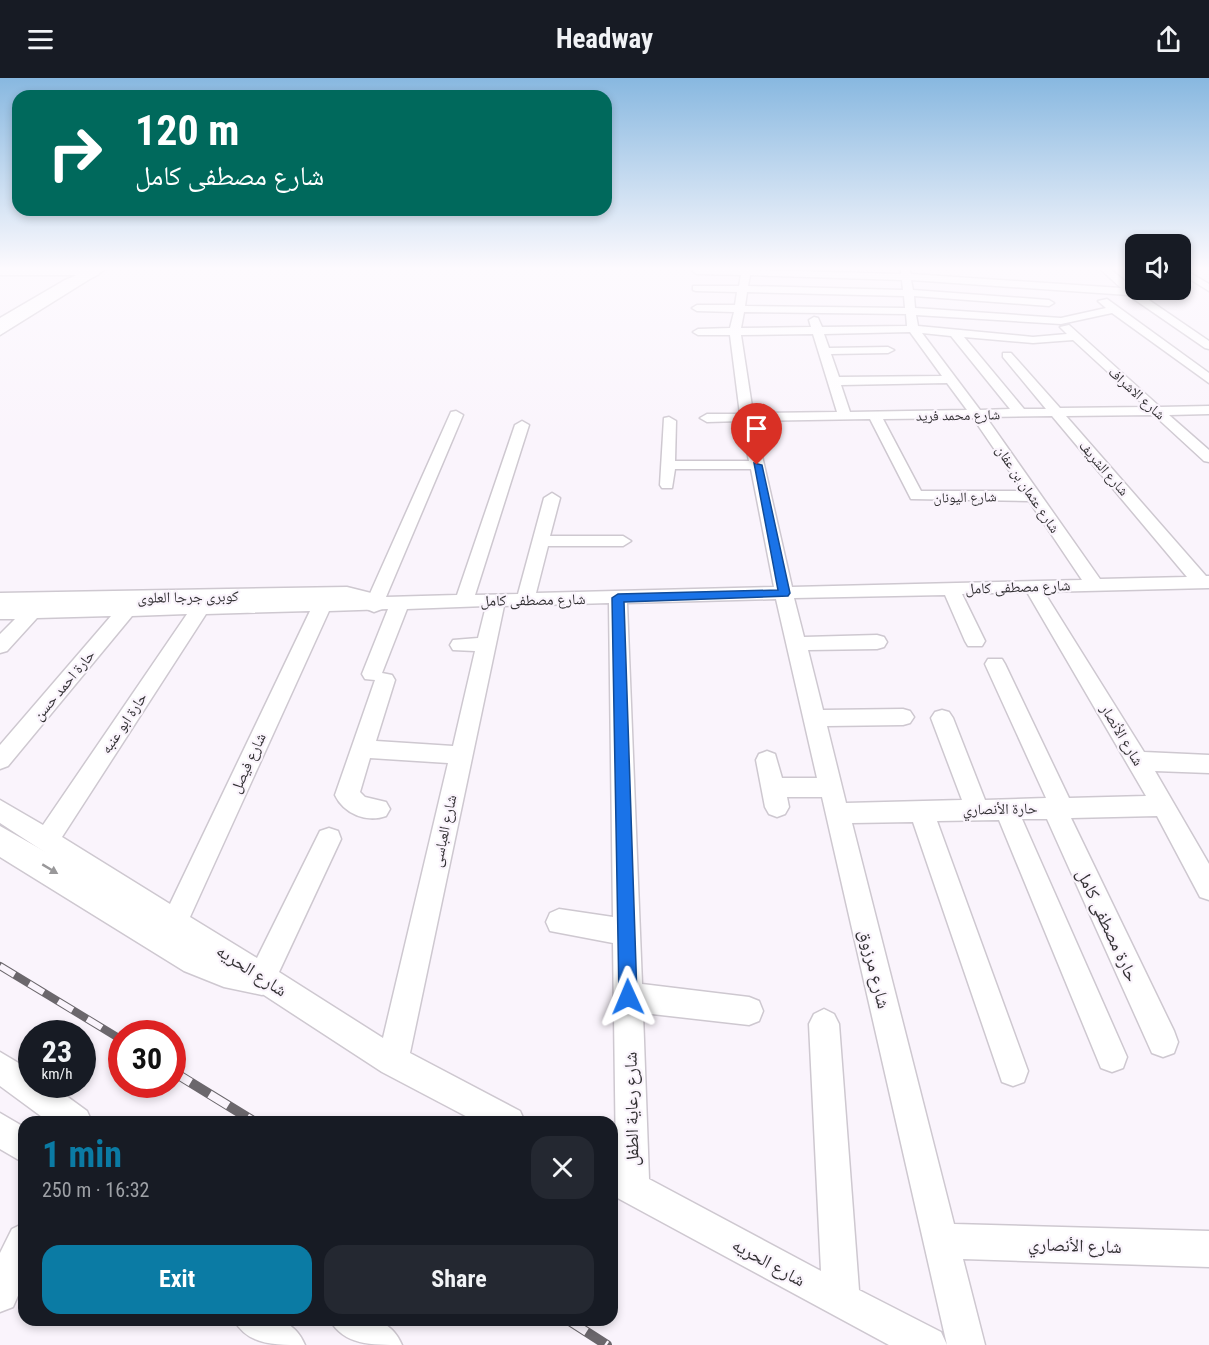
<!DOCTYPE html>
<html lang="en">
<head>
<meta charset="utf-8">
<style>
  :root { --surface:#171b24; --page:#242831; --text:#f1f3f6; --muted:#9ea1a6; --accent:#0b7ba4 }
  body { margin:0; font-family:"Roboto Condensed","Noto Naskh Arabic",sans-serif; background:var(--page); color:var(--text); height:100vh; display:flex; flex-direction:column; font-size:22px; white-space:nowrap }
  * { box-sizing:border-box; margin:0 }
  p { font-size:20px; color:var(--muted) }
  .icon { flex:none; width:33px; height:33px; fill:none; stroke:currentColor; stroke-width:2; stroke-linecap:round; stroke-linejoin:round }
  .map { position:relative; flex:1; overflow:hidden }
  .side { position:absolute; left:18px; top:1038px; width:600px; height:210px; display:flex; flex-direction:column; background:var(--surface); border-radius:18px; box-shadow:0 3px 9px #0003 }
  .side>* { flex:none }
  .top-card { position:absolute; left:12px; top:12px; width:600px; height:126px; border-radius:18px; box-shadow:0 3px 9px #0003; background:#00695c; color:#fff; overflow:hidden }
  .fabs { position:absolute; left:1125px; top:156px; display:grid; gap:12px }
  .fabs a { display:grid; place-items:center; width:66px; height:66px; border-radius:12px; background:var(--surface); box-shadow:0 3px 9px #0003; font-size:30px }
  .speed { position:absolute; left:18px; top:942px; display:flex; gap:12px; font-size:30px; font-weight:700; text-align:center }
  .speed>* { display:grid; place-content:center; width:78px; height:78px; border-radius:50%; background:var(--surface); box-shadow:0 3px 9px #0003; line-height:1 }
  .speed small { font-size:15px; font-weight:400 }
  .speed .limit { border:9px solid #d22; background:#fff; color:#111 }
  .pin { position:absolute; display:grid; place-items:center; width:51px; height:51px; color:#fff; margin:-62px -26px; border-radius:50% 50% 50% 0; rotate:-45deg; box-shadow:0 0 6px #0007 }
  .pin .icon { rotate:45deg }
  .me { position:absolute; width:66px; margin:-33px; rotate:359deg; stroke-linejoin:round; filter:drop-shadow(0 0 4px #0008) }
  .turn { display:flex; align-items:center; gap:21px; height:126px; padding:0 24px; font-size:27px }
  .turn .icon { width:78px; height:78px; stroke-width:2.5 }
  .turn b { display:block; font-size:42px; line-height:51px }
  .round { display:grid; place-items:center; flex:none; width:63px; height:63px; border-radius:18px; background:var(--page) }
  .overview { display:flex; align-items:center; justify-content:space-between; height:102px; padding:0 24px }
  h1 { font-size:36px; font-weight:700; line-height:45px; color:var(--accent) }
  .cta { display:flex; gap:12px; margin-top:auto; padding:12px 24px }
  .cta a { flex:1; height:69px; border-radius:18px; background:var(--accent); color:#fff; font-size:24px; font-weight:700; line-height:69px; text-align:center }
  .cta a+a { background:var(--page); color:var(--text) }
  header { display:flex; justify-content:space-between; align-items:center; height:78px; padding:0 24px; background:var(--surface); font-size:27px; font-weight:700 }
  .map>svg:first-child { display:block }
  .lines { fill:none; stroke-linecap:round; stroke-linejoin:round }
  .minor-casing { stroke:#cec8d0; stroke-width:3 }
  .tertiary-casing { stroke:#cec8d0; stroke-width:3 }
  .minor { fill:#fff; fill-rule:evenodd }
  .tertiary { fill:#fff; fill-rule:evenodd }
  .rail-far1-casing { stroke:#6b676c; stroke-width:8 }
  .rail-casing { stroke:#6b676c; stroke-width:10 }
  .rail-far1 { stroke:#faf4fc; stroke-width:6; stroke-dasharray:17; stroke-linecap:butt }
  .rail { stroke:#faf4fc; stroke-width:8; stroke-dasharray:22; stroke-linecap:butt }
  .oneway { fill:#99989a }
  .route { fill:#1a73e8; stroke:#114b97; stroke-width:1.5 }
  .labels { text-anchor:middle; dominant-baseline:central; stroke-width:4.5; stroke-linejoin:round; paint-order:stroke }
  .far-street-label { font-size:14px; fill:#333134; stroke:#faf4fc }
  .street-label { font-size:15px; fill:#333134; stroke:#faf4fc }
  .near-street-label { font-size:18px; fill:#333134; stroke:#faf4fc }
</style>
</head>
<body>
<header><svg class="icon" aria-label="menu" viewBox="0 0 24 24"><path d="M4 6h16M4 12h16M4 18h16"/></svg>Headway<svg class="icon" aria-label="share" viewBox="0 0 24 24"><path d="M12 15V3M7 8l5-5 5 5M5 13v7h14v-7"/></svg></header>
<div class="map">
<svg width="1209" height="1267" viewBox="0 0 1209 1267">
  <rect width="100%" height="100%" fill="#faf4fc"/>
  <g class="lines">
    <!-- minor casing -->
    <g class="minor-casing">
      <path id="minor" d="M 98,189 L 109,189 L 0,257 L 0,249 L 85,197 L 0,197 L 0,191 L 94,191 Z
        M 743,189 L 751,189 L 751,192 L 901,196 L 901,189 L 909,189 L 911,196 L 1121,210 L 1098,189 L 1108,189 L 1134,211 L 1182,215 L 1182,219 L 1178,220 L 1143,218 L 1209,263 L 1209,271 L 1205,270 L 1128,217 L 911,202 L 913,212 L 1049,222 L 1054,225 L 1049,228 L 914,218 L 915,230 L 1061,240 L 1106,230 L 1098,223 L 1107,221 L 1209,295 L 1209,305 L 1112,235 L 1061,246 L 916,237 L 918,248 L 1033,259 L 1067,256 L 1060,249 L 1069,247 L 1160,329 L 1209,328 L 1209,336 L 1169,337 L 1209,372 L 1209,384 L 1204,383 L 1154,337 L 1066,338 L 1206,498 L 1209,498 L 1209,510 L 1044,514 L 1144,674 L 1209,677 L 1209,695 L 1155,693 L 1209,786 L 1209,822 L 1200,819 L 1157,738 L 1071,740 L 1174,953 L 1178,964 L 1174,975 L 1163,979 L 1152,975 L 1047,741 L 1022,741 L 1127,979 L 1123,990 L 1112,994 L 1101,990 L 999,742 L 937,743 L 1028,993 L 1024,1004 L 1013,1008 L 1002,1004 L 913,744 L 852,745 L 954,1146 L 1209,1153 L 1209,1189 L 963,1181 L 985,1267 L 947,1267 L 822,719 L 787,719 L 789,729 L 785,736 L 777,739 L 769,736 L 765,729 L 756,682 L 759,676 L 767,673 L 775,676 L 782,700 L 817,700 L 776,521 L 627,525 L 642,906 L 749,919 L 759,923 L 763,933 L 759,943 L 749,947 L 643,935 L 649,1101 L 821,1193 L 809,946 L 814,936 L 824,931 L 834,936 L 839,946 L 859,1212 L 941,1254 L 947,1267 L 889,1267 L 612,1117 L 612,1082 L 616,1084 L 613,865 L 550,853 L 546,844 L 550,835 L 559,831 L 613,839 L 609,525 L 504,528 L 410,975 L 520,1033 L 525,1044 L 477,1044 L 382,994 L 0,745 L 0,722 L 43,747 L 187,536 L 132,538 L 8,688 L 0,691 L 0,667 L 111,538 L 37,540 L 7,573 L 0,575 L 0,556 L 15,541 L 0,541 L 0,529 L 368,520 L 451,334 L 456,333 L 463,337 L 386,519 L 457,517 L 515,347 L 522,343 L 529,347 L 475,517 L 518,516 L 544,420 L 552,415 L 560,420 L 550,458 L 623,458 L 631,463 L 623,468 L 548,468 L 536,515 L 774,509 L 751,391 L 675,391 L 672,410 L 662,410 L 660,407 L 664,340 L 669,339 L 676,343 L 675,383 L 749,383 L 741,343 L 707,344 L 700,340 L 707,336 L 740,336 L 730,257 L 698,257 L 693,254 L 698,251 L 730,250 L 734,234 L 697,233 L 692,230 L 697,227 L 735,227 L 737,214 L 696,213 L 693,212 L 693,208 L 739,208 L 741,197 L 697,196 L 692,193 L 694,191 L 742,191 ZM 750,197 L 902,202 L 903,212 L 748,208 ZM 747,214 L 904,218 L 905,230 L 745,228 ZM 744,234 L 906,236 L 907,248 L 822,249 L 818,240 L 814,239 L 809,242 L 811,249 L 741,250 ZM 910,254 L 942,298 L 839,299 L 831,276 L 888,275 L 894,272 L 888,269 L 829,270 L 824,256 ZM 922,255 L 951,258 L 1010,331 L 980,332 ZM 813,256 L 837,334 L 753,335 L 741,257 ZM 964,259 L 1033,265 L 1073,262 L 1146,329 L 1060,330 L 1011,275 L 1003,275 L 1003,279 L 1046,331 L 1024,331 ZM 947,305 L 967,332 L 850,334 L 841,307 ZM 1052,338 L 1187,499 L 1100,501 L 986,339 ZM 973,340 L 1023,413 L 921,413 L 883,341 ZM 870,341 L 911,421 L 1029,423 L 1082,502 L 792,509 L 754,343 ZM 1027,514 L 1146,718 L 1069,720 L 1005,586 L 1002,581 L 988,581 L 985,586 L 1046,720 L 985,722 L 953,640 L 949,634 L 942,632 L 935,634 L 931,640 L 962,722 L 846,725 L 827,648 L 903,647 L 910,645 L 914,639 L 910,633 L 903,631 L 823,632 L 808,572 L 877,571 L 884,569 L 887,564 L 884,559 L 877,557 L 804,559 L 794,520 L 945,517 L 965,563 L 968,568 L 982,568 L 985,563 L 962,516 ZM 486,528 L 478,560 L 453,562 L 450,567 L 453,572 L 475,573 L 453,668 L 376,663 L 395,602 L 392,597 L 382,595 L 407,531 ZM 388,531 L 362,596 L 365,601 L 375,602 L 335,717 C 344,736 367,745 386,738 L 390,731 L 386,724 L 365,719 L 360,714 L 370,680 L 448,685 L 383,960 L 279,894 L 341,761 L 338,753 L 329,750 L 320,753 L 257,880 L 190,839 L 329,533 ZM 310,533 L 170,826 L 62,759 L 206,536 Z
        M 1124,189 L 1134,189 L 1136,195 Z
        M 1180,189 L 1209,206 L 1209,213 L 1180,195 Z
        M 0,974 L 32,993 L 32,1006 L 50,1006 L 87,1033 L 92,1044 L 49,1044 L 0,1008 Z
        M 0,1035 L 24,1049 L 24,1085 L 0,1071 Z
        M 24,1145 L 24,1204 L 13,1229 L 0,1234 L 0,1175 L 12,1151 Z
        M 234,1242 C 265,1242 291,1234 305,1267 C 274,1267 248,1267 234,1242 Z
        M 330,1242 C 361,1242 388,1234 402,1267 C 371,1267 344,1267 330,1242 Z"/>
    </g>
    <!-- tertiary casing -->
    <g class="tertiary-casing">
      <path id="tertiary" d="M 94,190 L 100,194 L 98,197 L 73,208 L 0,250 L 0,240 L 65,202 Z
        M 347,509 L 375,516 L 386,526 L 382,531 L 374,534 L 347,523 L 0,531 L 0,515 Z
        M 0,748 L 209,867 L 275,886 L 280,899 L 275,912 L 262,917 L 224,909 L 184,893 L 0,779 Z"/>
    </g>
    <!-- minor -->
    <use href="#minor" class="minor"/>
    <!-- tertiary -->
    <use href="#tertiary" class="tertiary"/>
    <!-- rail-far1 casing -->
    <g class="rail-far1-casing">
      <path id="rail-far1" d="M 0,888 L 122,962"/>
    </g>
    <!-- rail casing -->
    <g class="rail-casing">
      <path id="rail" d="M 172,993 L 255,1044
        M 568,1242 L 607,1267"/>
    </g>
    <!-- rail-far1 -->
    <use href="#rail-far1" class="rail-far1"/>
    <!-- rail -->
    <use href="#rail" class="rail"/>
  </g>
  <!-- one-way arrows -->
  <defs><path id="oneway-solid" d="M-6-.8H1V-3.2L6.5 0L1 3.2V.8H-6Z" transform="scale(1.5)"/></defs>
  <use class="oneway" href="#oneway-solid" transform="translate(50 791) rotate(31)"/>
  <!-- sky -->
  <linearGradient id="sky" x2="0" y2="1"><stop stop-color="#88b8e0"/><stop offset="0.52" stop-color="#fdfafe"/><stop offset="1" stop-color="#fdfafe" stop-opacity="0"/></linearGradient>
  <rect width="1209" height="366" fill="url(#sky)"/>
  <!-- route -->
  <path class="route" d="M 754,385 L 762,387 L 790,515 L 788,518 L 624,524 L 637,919 L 634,925 L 628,928 L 621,925 L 619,919 L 612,520 L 618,516 L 778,512 Z"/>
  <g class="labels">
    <!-- far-street labels -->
    <g class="far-street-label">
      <text transform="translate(1137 315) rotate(42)">شارع الاشراف</text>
      <text transform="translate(958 337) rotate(-1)">شارع محمد فريد</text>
      <text transform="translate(1104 390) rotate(49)">شارع الشريف</text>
      <text transform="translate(1028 411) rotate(56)">شارع عثمان بن عفان</text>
      <text transform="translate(965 419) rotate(-1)">شارع اليونان</text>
    </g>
    <!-- street labels -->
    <g class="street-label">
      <text transform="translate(1018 509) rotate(-2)">شارع مصطفى كامل</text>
      <text transform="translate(188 519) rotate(-1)">كوبرى جرجا العلوى</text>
      <text transform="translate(533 522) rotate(-1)">شارع مصطفى كامل</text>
      <text transform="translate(64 607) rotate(-50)">حارة احمد حسن</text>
      <text transform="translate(124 645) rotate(-56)">حارة ابو عنبه</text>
      <text transform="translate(1122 657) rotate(59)">شارع الأنصار</text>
      <text transform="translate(248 685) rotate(-65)">شارع فيصل</text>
      <text transform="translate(1000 731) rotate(-1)">حارة الأنصاري</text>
      <text transform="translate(444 753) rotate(-78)">شارع العباسى</text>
    </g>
    <!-- near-street labels -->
    <g class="near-street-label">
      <text transform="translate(1108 847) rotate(65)">حارة مصطفى كامل</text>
      <text transform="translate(875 891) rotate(76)">شارع مرزوق</text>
      <text transform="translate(252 892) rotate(33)">شارع الحريه</text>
      <text transform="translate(631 1031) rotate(-91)">شارع رعاية الطفل</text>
      <text transform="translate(1075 1167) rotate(2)">شارع الأنصاري</text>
      <text transform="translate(769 1184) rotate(29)">شارع الحريه</text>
    </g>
  </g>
</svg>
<div class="fabs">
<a><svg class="icon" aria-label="sound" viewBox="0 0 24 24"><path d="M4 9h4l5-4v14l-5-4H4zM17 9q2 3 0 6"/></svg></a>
</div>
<div class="speed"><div>23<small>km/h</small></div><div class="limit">30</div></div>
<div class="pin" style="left:757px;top:387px;background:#d93025"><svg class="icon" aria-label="arrive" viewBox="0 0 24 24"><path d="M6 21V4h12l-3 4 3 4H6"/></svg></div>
<svg class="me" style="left:628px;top:919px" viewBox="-20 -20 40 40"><path d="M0-17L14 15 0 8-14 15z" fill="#1a73e8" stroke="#fff" stroke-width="4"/></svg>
<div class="top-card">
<div class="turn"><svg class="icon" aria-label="right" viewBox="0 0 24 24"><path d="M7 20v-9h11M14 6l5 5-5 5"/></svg><div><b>120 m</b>شارع مصطفى كامل</div></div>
</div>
<section class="side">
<div class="overview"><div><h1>1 min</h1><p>250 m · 16:32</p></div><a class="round"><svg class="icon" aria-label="close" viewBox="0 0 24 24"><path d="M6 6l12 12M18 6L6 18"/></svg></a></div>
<div class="cta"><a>Exit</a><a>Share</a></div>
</section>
</div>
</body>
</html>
